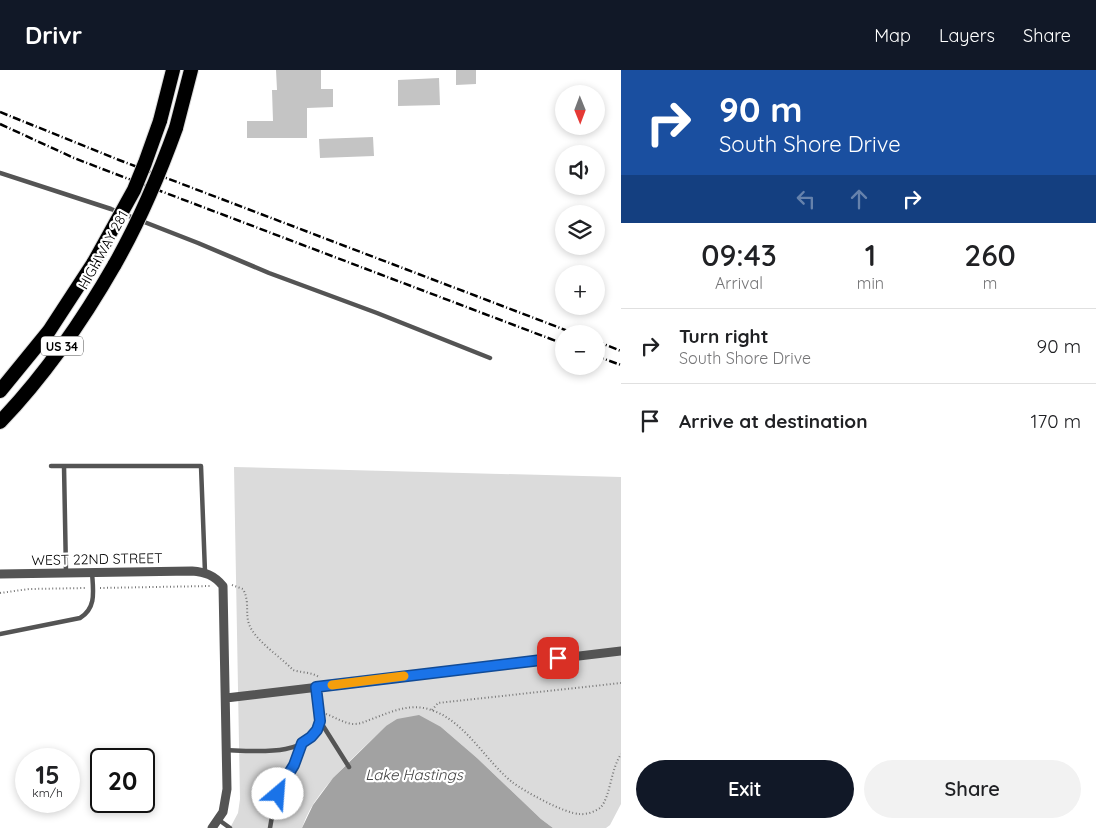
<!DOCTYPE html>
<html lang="en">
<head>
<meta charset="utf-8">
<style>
  :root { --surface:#fff; --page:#f2f2f2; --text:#202124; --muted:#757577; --line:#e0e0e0; --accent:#111827 }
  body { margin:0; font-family:Quicksand,sans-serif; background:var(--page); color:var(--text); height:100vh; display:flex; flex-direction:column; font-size:19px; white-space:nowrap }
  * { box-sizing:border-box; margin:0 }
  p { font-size:16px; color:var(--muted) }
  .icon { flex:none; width:28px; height:28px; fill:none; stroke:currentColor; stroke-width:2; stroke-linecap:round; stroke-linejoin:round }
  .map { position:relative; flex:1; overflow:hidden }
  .drawer { display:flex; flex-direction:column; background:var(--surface); width:475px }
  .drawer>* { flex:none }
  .banner { background:#1a4fa0; color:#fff; overflow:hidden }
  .needle { width:32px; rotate:179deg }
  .tools { position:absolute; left:555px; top:15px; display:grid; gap:10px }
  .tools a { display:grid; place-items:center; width:50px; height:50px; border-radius:50%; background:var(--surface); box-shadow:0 2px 8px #0003; font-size:25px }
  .speed { position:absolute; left:15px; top:678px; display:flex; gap:10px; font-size:25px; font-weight:700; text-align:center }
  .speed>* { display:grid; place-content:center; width:65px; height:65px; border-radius:50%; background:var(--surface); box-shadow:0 2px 8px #0003; line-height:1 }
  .speed small { font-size:12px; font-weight:400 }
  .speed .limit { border:2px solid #111; border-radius:8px; background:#fff; color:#111 }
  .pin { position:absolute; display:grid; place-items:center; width:42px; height:42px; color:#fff; margin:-21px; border-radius:10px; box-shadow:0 2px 8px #0006 }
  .me { position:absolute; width:55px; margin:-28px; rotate:27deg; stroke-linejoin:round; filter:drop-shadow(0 0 4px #0008) }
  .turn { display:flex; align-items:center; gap:18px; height:105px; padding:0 15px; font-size:22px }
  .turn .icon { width:65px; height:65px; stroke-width:2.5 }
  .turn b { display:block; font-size:35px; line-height:42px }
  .lanes { display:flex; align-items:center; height:48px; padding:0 15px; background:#0003; justify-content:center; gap:25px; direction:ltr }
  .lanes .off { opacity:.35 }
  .eta { display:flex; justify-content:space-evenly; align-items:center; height:85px; text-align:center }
  .eta b { font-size:30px; font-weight:600; line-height:35px }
  .button { display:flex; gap:10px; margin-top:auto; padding:10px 15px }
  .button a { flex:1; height:58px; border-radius:30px; background:var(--accent); color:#fff; font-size:20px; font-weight:600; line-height:58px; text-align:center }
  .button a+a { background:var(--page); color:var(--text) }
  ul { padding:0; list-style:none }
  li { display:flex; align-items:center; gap:15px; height:75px; padding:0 15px; border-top:1px solid var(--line) }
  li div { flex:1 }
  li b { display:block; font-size:19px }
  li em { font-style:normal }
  header { display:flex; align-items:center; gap:30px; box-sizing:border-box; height:70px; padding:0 25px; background:var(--accent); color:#fff }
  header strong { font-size:24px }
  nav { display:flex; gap:28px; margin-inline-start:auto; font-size:18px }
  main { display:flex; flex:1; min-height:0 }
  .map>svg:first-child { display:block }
  .green { fill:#dbdbdb }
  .water { fill:#a2a2a2 }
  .building { fill:#c4c4c4 }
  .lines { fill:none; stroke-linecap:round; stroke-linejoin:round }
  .trunk-casing { stroke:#dbdbdb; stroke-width:16 }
  .path { stroke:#767676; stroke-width:2; stroke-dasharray:1 2.5; stroke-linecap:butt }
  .service { stroke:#545454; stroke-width:4.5 }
  .minor { stroke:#545454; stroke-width:9 }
  .trunk { stroke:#000; stroke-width:14 }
  .rail { stroke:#000; stroke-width:2.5; stroke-dasharray:8 2.5 1 2.5; stroke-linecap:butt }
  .trunk-bridge-casing { stroke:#dbdbdb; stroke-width:16; stroke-linecap:butt }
  .trunk-bridge { stroke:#000; stroke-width:14 }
  .route-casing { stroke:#114b97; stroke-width:12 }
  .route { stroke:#1a73e8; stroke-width:9 }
  .slow { stroke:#f59e0b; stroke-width:9 }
  .labels { text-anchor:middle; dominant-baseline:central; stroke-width:4.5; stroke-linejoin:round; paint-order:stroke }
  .shield { fill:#fff; stroke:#4c4c4c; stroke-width:1 }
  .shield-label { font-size:12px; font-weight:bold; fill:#000 }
  .street-label { font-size:14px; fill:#000; stroke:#fff }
  .water-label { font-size:15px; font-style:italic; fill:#434343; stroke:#fff }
</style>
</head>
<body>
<header>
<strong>Drivr</strong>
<nav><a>Map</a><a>Layers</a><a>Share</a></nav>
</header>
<main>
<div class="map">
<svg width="621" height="758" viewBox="0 0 621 758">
  <rect width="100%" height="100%" fill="#fff"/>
  <!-- green -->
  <path class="green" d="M 234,397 L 621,407 L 621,734 L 610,755 L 606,758 L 553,758 L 541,749 L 477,688 L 441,657 L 386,656 C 358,684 314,719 302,758 L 230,758 L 238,743 L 240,729 Z"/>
  <!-- water -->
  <path class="water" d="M 419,645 L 441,657 L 477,688 L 541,749 L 553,758 L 302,758 L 313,735 L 333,708 L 386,656 L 397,649 Z"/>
  <!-- building -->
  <path class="building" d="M 276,0 L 321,0 L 321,19 L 333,19 L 333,37 L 307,38 L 307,68 L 247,68 L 247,51 L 273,51 L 272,20 L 277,20 Z
    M 456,0 L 476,0 L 476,14 L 456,15 Z
    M 439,8 L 440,35 L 398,36 L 398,10 Z
    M 373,67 L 374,86 L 320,88 L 319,69 Z"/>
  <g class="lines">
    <!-- trunk casing -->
    <g class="trunk-casing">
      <path id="trunk" d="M 160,51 L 173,0
        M 176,58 L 191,0
        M 0,321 L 49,261 L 94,192
        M 0,352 C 45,305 83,250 115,194"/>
    </g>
    <!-- path -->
    <path class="path" d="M 232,515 L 243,519 C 250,532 245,543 249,554 C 255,571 281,587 293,600 C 302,603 313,602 320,608
      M 100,518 L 210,516
      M 0,523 L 29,519 L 87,518
      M 432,640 L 438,633 L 621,613
      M 326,644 C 335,647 345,654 354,654 C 361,654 366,651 372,649 C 393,641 412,632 434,641 C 466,653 486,691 512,712 C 524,721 565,744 580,744 C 586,745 597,741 601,737 C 610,727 611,699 621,684"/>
    <!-- service -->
    <path class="service" d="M 0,103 L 111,139 L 198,173 L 269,203 L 377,243 L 490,288
      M 51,396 L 201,396 L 205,502
      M 64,396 L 66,502
      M 0,564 L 80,548 C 97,538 93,520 92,502
      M 320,651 L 349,697
      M 226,680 C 253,681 312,688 320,652 C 322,642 318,628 316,617
      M 219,750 L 230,758
      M 270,758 L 274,735 L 283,713 L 294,695 L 302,673"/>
    <!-- minor -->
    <path class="minor" d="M 0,504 L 192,501 C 205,502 214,505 223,516 L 227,719 L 223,742 L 212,758
      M 226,628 L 621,581"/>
    <!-- trunk -->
    <use href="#trunk" class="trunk"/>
    <!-- rail -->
    <path class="rail" d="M 0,42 L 119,90 L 576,264
      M 0,54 L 74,88 L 113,103 L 564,274
      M 596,271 L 621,281
      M 596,286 L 621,295"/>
    <!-- trunk-bridge casing -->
    <g class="trunk-bridge-casing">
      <path id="trunk-bridge" d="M 94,192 L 134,120 L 145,93 L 160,51
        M 115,194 C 140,150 159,105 176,58"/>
    </g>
    <!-- trunk-bridge -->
    <use href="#trunk-bridge" class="trunk-bridge"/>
  </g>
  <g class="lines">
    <!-- route casing -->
    <g class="route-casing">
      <path id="route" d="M 278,724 L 283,713 L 294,695 L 302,673 L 311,667 L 317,660 L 320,651 L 316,617 L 558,588"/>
    </g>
    <!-- route -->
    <use href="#route" class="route"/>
    <!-- slow -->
    <path class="slow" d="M 332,615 L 404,606"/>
  </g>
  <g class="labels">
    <!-- shield labels -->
    <rect class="shield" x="41" y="266.5" width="42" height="19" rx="4"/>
    <g class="shield-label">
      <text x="62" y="276">US 34</text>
    </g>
    <!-- street labels -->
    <g class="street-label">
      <text transform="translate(103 180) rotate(-61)">HIGHWAY 281</text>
      <text transform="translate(97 489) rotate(-1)">WEST 22ND STREET</text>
    </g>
    <!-- water labels -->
    <g class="water-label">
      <text x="414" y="704">Lake Hastings</text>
    </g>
  </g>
</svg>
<div class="tools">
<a><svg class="needle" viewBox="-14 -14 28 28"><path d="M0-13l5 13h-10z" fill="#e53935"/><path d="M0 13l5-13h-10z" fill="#757577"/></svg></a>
<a><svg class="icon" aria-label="sound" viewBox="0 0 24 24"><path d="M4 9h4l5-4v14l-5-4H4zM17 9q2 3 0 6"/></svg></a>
<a><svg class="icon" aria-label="layers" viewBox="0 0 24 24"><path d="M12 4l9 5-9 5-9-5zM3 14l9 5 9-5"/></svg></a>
<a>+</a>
<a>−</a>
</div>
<div class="speed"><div>15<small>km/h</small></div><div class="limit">20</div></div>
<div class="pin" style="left:558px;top:588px;background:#d93025"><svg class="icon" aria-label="arrive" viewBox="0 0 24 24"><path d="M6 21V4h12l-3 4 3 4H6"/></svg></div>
<svg class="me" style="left:278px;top:724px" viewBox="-20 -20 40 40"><circle r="19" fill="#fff"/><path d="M0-13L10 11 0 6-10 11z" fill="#1a73e8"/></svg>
</div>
<section class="drawer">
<div class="banner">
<div class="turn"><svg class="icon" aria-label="right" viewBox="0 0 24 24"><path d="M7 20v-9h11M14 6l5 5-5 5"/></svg><div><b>90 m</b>South Shore Drive</div></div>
<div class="lanes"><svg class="icon off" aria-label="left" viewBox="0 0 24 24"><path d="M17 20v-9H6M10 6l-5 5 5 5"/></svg><svg class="icon off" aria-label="ahead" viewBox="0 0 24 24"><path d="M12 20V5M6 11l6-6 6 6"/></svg><svg class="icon" aria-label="right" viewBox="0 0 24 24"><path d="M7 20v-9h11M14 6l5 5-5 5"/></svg></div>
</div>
<div class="eta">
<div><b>09:43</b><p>Arrival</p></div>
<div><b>1</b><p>min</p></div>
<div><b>260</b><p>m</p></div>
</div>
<ul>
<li><svg class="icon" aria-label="right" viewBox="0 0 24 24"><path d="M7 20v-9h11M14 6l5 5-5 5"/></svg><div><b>Turn right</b><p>South Shore Drive</p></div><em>90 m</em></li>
<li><svg class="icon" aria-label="arrive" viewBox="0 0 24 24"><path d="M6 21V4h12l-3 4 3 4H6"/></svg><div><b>Arrive at destination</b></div><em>170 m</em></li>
</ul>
<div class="button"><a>Exit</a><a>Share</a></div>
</section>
</main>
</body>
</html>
